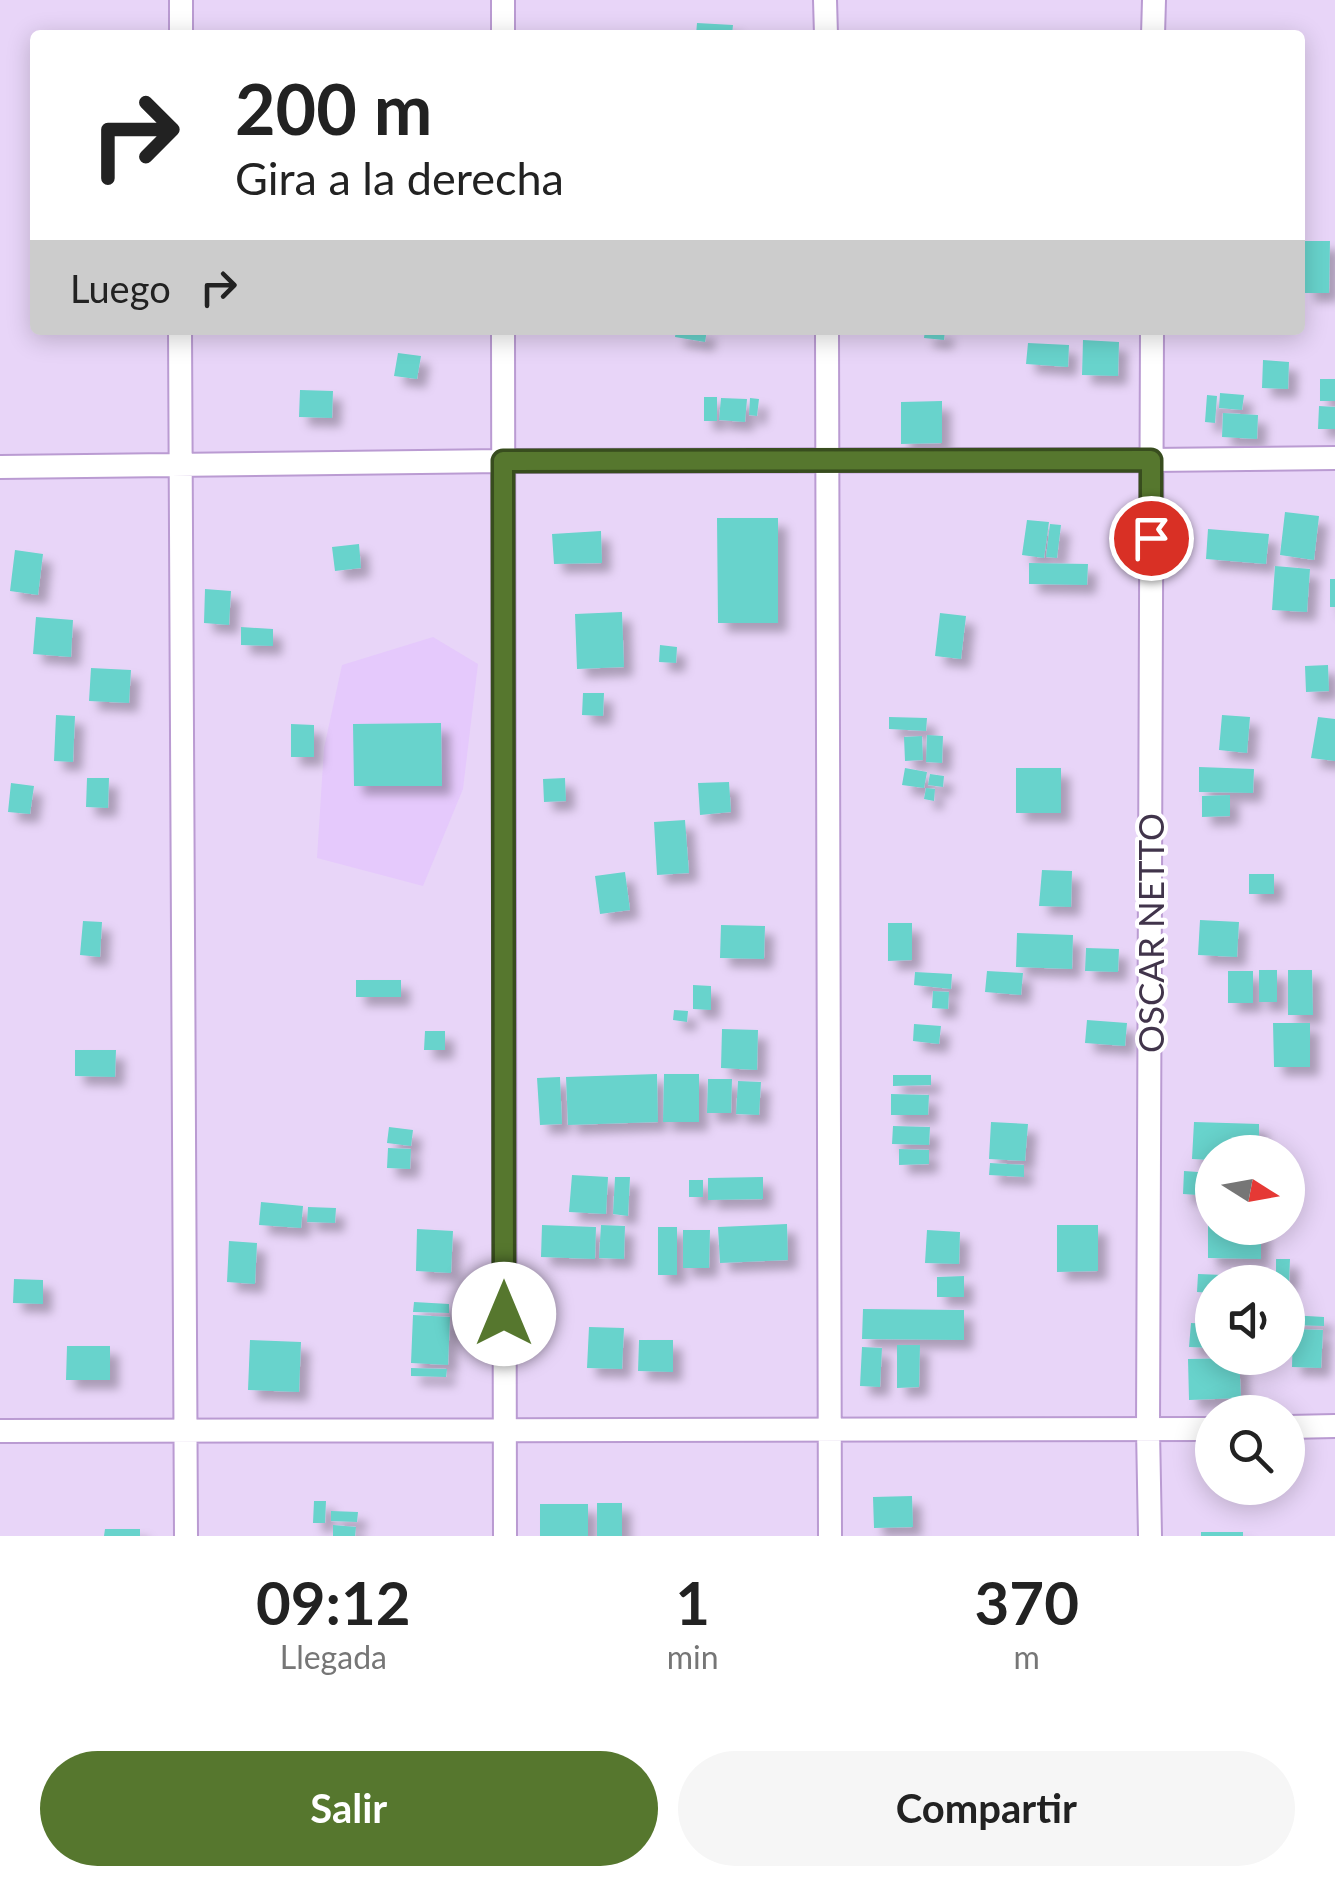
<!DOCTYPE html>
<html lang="es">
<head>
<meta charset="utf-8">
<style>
  :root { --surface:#fff; --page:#f6f6f6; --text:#222; --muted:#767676; --accent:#56772e }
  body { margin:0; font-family:Lato,sans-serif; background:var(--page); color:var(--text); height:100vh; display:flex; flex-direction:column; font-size:38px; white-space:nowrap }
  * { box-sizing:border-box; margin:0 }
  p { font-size:32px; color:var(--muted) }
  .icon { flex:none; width:55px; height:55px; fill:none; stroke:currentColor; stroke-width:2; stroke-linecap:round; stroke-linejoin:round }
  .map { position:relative; height:1536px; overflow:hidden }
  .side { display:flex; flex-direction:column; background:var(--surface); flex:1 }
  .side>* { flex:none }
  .guide { position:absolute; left:30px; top:30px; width:1275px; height:305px; border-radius:10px; box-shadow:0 5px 25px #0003; background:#fff; color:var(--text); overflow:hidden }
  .needle { width:65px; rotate:101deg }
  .fabs { position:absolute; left:1195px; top:1135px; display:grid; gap:20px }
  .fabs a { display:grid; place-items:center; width:110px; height:110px; border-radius:50%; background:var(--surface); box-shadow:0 5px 25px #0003; font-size:50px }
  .pin { position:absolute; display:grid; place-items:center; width:85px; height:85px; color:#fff; margin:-42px; border:5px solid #fff; border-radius:50%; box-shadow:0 2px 10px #0007 }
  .me { position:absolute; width:110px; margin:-55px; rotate:0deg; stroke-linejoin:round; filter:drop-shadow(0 0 8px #0008) }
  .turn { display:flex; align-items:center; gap:35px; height:210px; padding:0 40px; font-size:45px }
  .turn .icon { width:130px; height:130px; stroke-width:2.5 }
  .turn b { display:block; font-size:70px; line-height:85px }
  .then { display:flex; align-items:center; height:95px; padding:0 40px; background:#0003; gap:20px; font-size:38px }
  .eta { display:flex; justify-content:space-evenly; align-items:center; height:170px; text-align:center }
  .eta b { font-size:60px; font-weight:700; line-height:70px }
  .cta { display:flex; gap:20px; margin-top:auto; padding:20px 40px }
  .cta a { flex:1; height:115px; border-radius:60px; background:var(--accent); color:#fff; font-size:40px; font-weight:700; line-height:115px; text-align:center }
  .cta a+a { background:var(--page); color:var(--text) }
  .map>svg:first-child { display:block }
  .built { fill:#e5c9fc }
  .building { fill:#68d3cc; filter:url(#shadow) }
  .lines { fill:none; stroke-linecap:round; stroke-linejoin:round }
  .street-casing { stroke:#ba9bd2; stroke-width:26 }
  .street { stroke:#fff; stroke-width:22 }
  .route-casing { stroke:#384d1e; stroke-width:25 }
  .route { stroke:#56772e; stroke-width:18 }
  .labels { text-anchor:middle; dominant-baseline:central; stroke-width:8; stroke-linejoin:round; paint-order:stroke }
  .street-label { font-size:35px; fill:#41344b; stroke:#fff }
</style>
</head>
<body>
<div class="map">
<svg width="1335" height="1536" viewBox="0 0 1335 1536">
  <defs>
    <filter id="shadow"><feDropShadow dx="9" dy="9" stdDeviation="5" flood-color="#0004"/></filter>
  </defs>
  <rect width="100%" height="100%" fill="#e8d5f8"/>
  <!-- built -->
  <path class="built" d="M 433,637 L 478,664 L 463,789 L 423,886 L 317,858 L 324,748 L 342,665 Z"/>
  <!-- building -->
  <path class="building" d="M 697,23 L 733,25 L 732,35 L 696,35 Z
    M 1305,241 L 1330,241 L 1329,293 L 1305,293 Z
    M 676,330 L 707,330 L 705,342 L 675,337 Z
    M 925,330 L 945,330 L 944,340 L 924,338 Z
    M 1083,340 L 1119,342 L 1118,376 L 1082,375 Z
    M 1028,343 L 1069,345 L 1068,367 L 1026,364 Z
    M 398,353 L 421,356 L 417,379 L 394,376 Z
    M 1263,360 L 1289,362 L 1288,389 L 1262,388 Z
    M 1320,379 L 1335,379 L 1335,401 L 1320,401 Z
    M 300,390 L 333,391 L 332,418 L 299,417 Z
    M 1220,393 L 1244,395 L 1242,410 L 1219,408 Z
    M 1207,395 L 1217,396 L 1215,423 L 1205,422 Z
    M 704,397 L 717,397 L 717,421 L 704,421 Z
    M 721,398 L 747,399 L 745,422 L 719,420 Z
    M 750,398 L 759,399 L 757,416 L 749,415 Z
    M 942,401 L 942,443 L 901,444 L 901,402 Z
    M 1319,406 L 1335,407 L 1335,429 L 1318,429 Z
    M 1223,413 L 1258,415 L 1257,439 L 1222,437 Z
    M 1285,512 L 1319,516 L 1314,560 L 1280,555 Z
    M 717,518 L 778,518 L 778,623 L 718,623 Z
    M 1027,520 L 1049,522 L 1044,558 L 1022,555 Z
    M 1050,524 L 1061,525 L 1057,558 L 1046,557 Z
    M 1208,529 L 1269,534 L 1266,564 L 1206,559 Z
    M 601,531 L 602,563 L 554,564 L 552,534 Z
    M 359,544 L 361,568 L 335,571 L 332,547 Z
    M 15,550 L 43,554 L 38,595 L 10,591 Z
    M 1029,563 L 1088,564 L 1087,585 L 1029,584 Z
    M 1275,566 L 1310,569 L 1307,612 L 1272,610 Z
    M 1330,579 L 1335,579 L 1335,607 L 1330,607 Z
    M 205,589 L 231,591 L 229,625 L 204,623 Z
    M 622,612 L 624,667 L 577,669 L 575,614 Z
    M 940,613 L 966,616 L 961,659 L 935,656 Z
    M 36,617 L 73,620 L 71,657 L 33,654 Z
    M 241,627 L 273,629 L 273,646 L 241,645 Z
    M 660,645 L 677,647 L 676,663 L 659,662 Z
    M 1328,665 L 1329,691 L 1306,692 L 1305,666 Z
    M 91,668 L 131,670 L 129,703 L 89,701 Z
    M 583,693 L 604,693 L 603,716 L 582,715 Z
    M 56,715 L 75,716 L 73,762 L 54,761 Z
    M 1222,715 L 1250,717 L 1247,753 L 1219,750 Z
    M 889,717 L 927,718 L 926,731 L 889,729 Z
    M 1318,717 L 1335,719 L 1335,761 L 1311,758 Z
    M 441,723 L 442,786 L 354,786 L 353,724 Z
    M 291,724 L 314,725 L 314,757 L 291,757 Z
    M 927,735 L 943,736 L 942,763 L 926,762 Z
    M 922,736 L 923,760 L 905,761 L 904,737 Z
    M 1199,767 L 1254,769 L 1253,793 L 1199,792 Z
    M 905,768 L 927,772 L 924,788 L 902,785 Z
    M 1016,768 L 1061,768 L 1061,813 L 1016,813 Z
    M 930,774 L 944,776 L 943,787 L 928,785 Z
    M 87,778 L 109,778 L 108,808 L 86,807 Z
    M 565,778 L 566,801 L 544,802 L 543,779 Z
    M 729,782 L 731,812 L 700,815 L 698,783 Z
    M 11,783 L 34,786 L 30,814 L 8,812 Z
    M 926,788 L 935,789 L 934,801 L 924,799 Z
    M 1230,795 L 1230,816 L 1202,817 L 1202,796 Z
    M 685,820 L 689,873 L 657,875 L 654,822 Z
    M 1042,870 L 1072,871 L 1071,907 L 1039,906 Z
    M 625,872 L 630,910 L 600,914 L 595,876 Z
    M 1249,874 L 1274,874 L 1274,894 L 1249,894 Z
    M 1200,920 L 1239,922 L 1237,957 L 1198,955 Z
    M 83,921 L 102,922 L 100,957 L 80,955 Z
    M 888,923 L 912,923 L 912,960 L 888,961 Z
    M 721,925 L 765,926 L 764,959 L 720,958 Z
    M 1017,933 L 1073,935 L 1072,969 L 1016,967 Z
    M 1086,948 L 1119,949 L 1118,972 L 1085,971 Z
    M 1259,970 L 1277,970 L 1277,1002 L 1259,1002 Z
    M 1288,970 L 1312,970 L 1313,1015 L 1288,1015 Z
    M 987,971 L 1023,973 L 1021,995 L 985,992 Z
    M 1228,971 L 1253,971 L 1253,1003 L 1228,1003 Z
    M 915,972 L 952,974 L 951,989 L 914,985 Z
    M 356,980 L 401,980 L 401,997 L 356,997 Z
    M 693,985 L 711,986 L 711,1010 L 693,1009 Z
    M 933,991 L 949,992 L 948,1009 L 932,1008 Z
    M 674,1010 L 688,1011 L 687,1022 L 673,1020 Z
    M 1087,1020 L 1127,1023 L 1125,1046 L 1085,1043 Z
    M 1273,1023 L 1310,1023 L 1310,1067 L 1274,1067 Z
    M 914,1024 L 941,1026 L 939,1044 L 913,1041 Z
    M 722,1029 L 758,1030 L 757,1070 L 721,1068 Z
    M 425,1031 L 445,1031 L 445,1050 L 424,1050 Z
    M 75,1050 L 116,1050 L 115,1077 L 75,1076 Z
    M 657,1074 L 658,1122 L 568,1125 L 566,1077 Z
    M 664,1074 L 699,1074 L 699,1122 L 663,1122 Z
    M 893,1075 L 931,1075 L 931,1085 L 893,1086 Z
    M 560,1077 L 562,1124 L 540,1125 L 537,1078 Z
    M 708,1079 L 732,1079 L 731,1113 L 707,1113 Z
    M 738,1081 L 761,1082 L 759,1115 L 736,1114 Z
    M 891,1094 L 929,1095 L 928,1115 L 891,1115 Z
    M 991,1122 L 1028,1124 L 1025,1161 L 989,1159 Z
    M 1194,1122 L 1259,1124 L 1259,1152 L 1212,1152 L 1212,1160 L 1192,1159 Z
    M 893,1126 L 930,1127 L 929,1145 L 892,1144 Z
    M 389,1127 L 413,1130 L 411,1146 L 387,1143 Z
    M 388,1148 L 411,1149 L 410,1169 L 387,1168 Z
    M 899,1149 L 929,1150 L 929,1164 L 899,1165 Z
    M 990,1163 L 1024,1165 L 1024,1177 L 989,1175 Z
    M 1184,1171 L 1212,1173 L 1212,1196 L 1183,1194 Z
    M 572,1175 L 608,1177 L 606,1214 L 569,1212 Z
    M 615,1177 L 630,1177 L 628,1216 L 613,1214 Z
    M 763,1177 L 763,1199 L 708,1200 L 708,1178 Z
    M 689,1180 L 703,1180 L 703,1197 L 689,1197 Z
    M 261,1202 L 303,1206 L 301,1228 L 259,1225 Z
    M 308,1207 L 336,1208 L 335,1223 L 307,1222 Z
    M 1208,1221 L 1212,1221 L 1212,1228 L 1261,1228 L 1261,1259 L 1208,1258 Z
    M 787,1224 L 788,1260 L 720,1263 L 718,1227 Z
    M 542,1225 L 596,1227 L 595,1259 L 541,1257 Z
    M 601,1225 L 625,1226 L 624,1259 L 599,1258 Z
    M 1057,1225 L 1098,1225 L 1098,1271 L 1057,1272 Z
    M 658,1227 L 677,1227 L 677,1275 L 658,1275 Z
    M 417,1229 L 453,1231 L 451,1273 L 416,1271 Z
    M 683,1230 L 710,1230 L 709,1268 L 683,1268 Z
    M 927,1230 L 960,1232 L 959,1264 L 925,1263 Z
    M 229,1241 L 257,1243 L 255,1284 L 227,1282 Z
    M 1276,1259 L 1290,1259 L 1289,1282 L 1276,1282 Z
    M 1198,1274 L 1249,1276 L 1249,1282 L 1212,1282 L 1212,1293 L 1197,1292 Z
    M 964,1276 L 964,1297 L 937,1297 L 937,1277 Z
    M 14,1279 L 43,1280 L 43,1304 L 13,1303 Z
    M 414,1302 L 449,1304 L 449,1313 L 413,1312 Z
    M 863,1309 L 964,1310 L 964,1340 L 862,1339 Z
    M 413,1315 L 450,1317 L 448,1365 L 411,1363 Z
    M 1290,1315 L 1324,1317 L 1324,1326 L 1289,1325 Z
    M 1191,1323 L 1212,1324 L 1212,1348 L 1189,1347 Z
    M 589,1327 L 624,1328 L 622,1369 L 587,1368 Z
    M 1293,1329 L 1323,1330 L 1321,1368 L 1292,1367 Z
    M 250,1340 L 301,1342 L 299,1392 L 248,1390 Z
    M 639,1340 L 673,1340 L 673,1372 L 638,1371 Z
    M 897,1345 L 920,1345 L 919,1387 L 897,1388 Z
    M 67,1346 L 110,1346 L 110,1380 L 66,1380 Z
    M 862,1347 L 882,1348 L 880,1387 L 860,1386 Z
    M 1239,1358 L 1241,1398 L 1189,1400 L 1188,1359 Z
    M 411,1368 L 447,1369 L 446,1377 L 411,1376 Z
    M 912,1496 L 913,1527 L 874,1528 L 873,1497 Z
    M 314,1501 L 326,1501 L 325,1523 L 313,1523 Z
    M 597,1503 L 622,1503 L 622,1536 L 597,1536 Z
    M 540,1504 L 588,1504 L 588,1536 L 540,1536 Z
    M 331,1511 L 358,1512 L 357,1522 L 331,1521 Z
    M 333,1525 L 356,1527 L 355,1536 L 333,1536 Z
    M 105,1529 L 140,1529 L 140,1536 L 104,1536 Z
    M 1201,1532 L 1243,1532 L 1243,1536 L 1201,1536 Z"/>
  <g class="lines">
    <!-- street casing -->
    <g class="street-casing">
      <path id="street" d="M 503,0 L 503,35
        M 825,0 L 826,35
        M 181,35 L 181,0
        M 1153,35 L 1154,0
        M 180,330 L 186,1536
        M 503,330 L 505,1536
        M 827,330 L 830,1536
        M 0,467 L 503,461 L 1151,460 L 1335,458
        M 1288,1427 L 1335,1426
        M 0,1431 L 1212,1429
        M 1150,1536 L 1148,1430 L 1152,330"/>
    </g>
    <!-- street -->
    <use href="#street" class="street"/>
  </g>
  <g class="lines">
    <!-- route casing -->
    <g class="route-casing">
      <path id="route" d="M 504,1314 L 503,461 L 1151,460 L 1151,538"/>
    </g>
    <!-- route -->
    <use href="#route" class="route"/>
  </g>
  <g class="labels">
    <!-- street labels -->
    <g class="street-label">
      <text transform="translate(1150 933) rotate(-90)">OSCAR NETTO</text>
    </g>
  </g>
</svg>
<div class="fabs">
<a><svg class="needle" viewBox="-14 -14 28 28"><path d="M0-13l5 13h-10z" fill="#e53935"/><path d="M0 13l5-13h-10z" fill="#767676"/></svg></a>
<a><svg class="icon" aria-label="sound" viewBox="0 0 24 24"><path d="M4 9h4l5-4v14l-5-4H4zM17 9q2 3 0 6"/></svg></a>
<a><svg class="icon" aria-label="search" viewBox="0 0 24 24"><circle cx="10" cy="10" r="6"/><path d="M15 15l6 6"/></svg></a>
</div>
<div class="pin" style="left:1151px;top:538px;background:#d93025"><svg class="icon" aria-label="arrive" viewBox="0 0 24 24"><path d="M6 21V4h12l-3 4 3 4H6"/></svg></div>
<svg class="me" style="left:504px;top:1314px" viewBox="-20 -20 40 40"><circle r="19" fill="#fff"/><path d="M0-13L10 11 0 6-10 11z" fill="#56772e"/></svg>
<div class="guide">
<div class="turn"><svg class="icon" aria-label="right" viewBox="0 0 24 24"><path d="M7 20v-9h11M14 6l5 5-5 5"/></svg><div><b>200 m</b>Gira a la derecha</div></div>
<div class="then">Luego<svg class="icon" aria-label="right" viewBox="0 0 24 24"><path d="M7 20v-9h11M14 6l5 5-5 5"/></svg></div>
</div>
</div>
<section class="side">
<div class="eta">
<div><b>09:12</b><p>Llegada</p></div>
<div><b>1</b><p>min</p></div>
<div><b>370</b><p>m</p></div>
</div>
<div class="cta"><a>Salir</a><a>Compartir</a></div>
</section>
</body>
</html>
